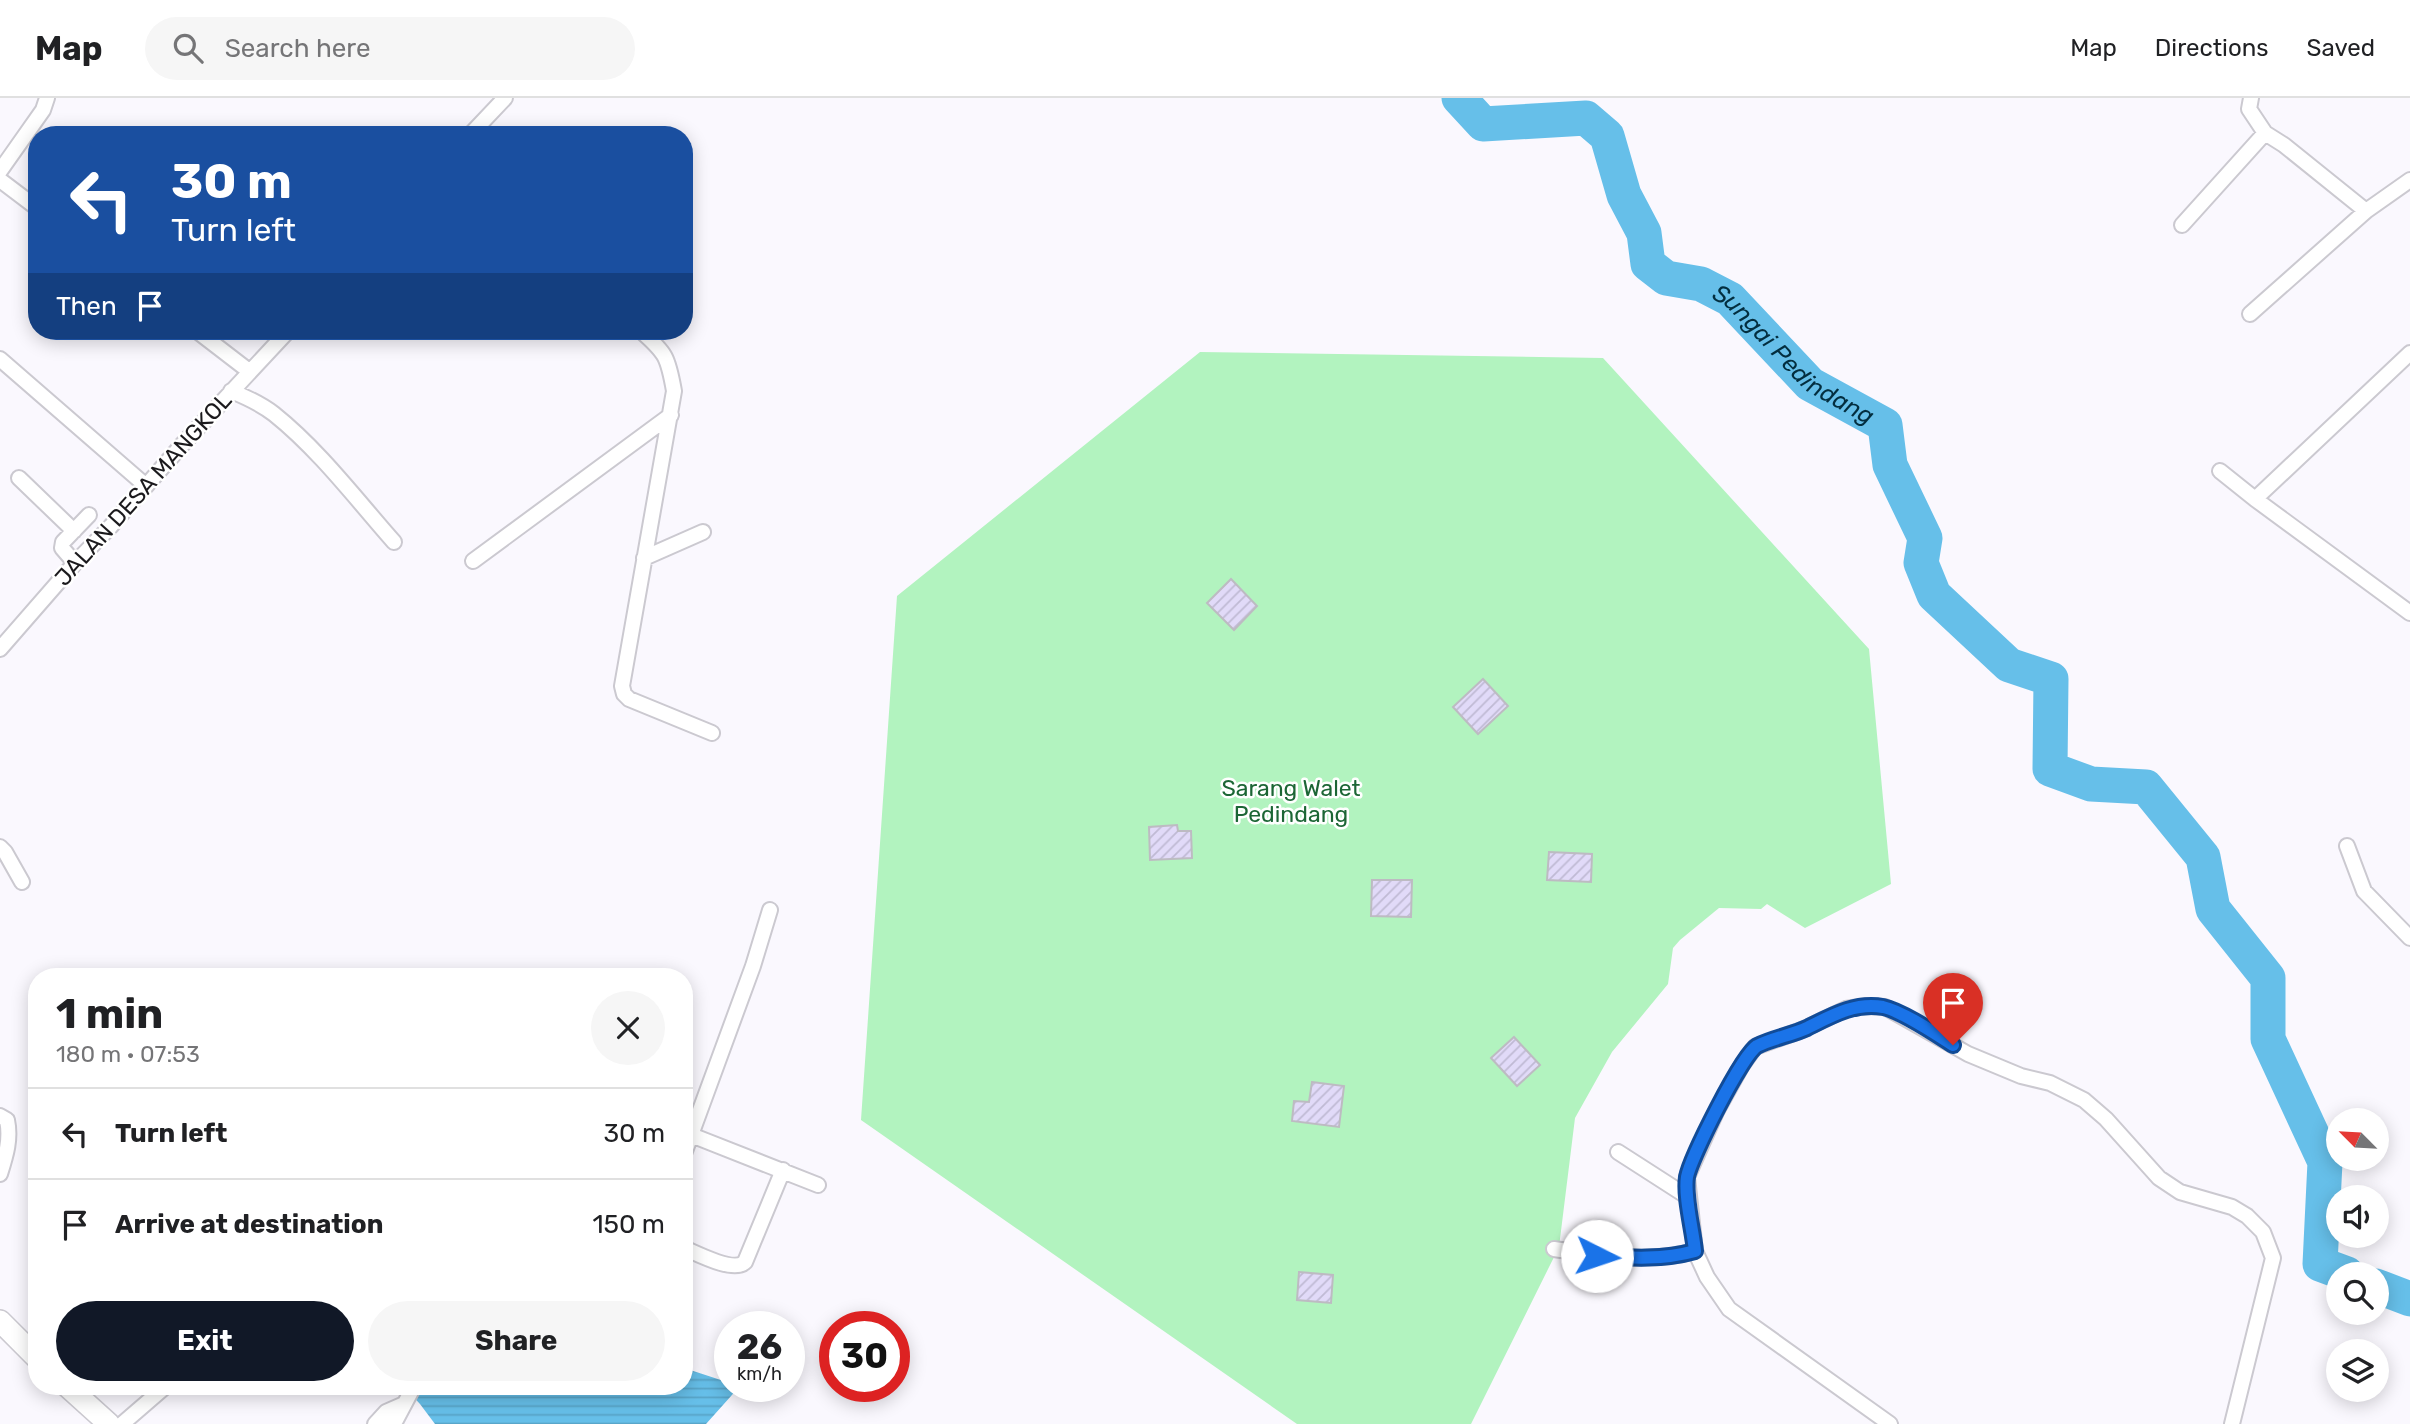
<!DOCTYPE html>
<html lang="en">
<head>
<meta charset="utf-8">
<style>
  :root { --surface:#fff; --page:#f6f6f6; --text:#202124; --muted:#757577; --line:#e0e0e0; --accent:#111827 }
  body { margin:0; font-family:Rubik,sans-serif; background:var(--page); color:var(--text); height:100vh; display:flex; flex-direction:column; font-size:26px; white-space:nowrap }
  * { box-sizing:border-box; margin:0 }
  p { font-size:23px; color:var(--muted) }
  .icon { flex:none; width:38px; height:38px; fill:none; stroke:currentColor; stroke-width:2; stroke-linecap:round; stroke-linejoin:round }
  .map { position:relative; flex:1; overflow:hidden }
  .drawer { position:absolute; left:28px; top:870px; width:665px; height:427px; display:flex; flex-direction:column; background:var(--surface); border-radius:28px; box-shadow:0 4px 18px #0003 }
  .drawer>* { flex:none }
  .guide { position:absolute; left:28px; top:28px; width:665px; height:214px; border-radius:28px; box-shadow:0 4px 18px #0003; background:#1a4fa0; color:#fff; overflow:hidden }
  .needle { width:46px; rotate:294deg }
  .fabs { position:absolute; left:2326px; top:1010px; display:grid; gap:14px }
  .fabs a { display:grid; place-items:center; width:63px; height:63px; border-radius:50%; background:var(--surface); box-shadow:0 4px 18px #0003; font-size:35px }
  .speed { position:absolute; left:714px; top:1213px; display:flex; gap:14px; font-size:35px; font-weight:700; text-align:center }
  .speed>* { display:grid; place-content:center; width:91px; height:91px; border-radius:50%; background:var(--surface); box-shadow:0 4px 18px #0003; line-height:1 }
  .speed small { font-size:18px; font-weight:400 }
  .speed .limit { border:10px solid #d22; background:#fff; color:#111 }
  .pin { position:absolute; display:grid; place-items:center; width:60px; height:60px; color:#fff; margin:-72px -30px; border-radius:50% 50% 50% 0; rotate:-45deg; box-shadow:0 0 7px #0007 }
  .pin .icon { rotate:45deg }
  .me { position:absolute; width:77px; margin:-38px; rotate:94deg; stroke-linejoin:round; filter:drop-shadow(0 0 5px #0008) }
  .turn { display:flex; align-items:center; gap:24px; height:147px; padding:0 28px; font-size:32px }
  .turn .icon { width:91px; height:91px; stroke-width:2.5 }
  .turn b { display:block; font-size:49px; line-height:60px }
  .then { display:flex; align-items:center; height:66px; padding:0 28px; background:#0003; gap:14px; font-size:26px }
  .round { display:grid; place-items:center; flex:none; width:74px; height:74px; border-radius:37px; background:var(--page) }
  .overview { display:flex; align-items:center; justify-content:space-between; height:119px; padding:0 28px }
  h1 { font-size:42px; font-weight:700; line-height:52px }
  .button { display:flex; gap:14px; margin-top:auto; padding:14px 28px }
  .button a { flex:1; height:80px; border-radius:42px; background:var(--accent); color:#fff; font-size:28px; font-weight:700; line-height:80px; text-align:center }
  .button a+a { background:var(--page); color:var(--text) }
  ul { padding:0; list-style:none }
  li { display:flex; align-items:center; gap:21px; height:91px; padding:0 28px; border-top:2px solid var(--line) }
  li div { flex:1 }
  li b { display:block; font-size:26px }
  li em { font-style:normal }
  header { display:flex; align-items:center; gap:42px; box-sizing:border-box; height:98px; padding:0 35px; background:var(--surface); border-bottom:2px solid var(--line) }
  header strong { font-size:33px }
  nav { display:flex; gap:38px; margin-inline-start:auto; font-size:24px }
  .search { width:490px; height:63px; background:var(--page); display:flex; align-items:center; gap:18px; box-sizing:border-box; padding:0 24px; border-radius:38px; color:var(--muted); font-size:26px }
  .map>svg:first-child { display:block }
  .green { fill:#b2f3bf }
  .water { fill:url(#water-rules) }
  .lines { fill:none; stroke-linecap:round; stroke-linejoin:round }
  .river { stroke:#66bfe9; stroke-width:35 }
  .building { fill:url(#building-hatch); stroke:#bdbbc2; stroke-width:2 }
  .street-casing { stroke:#cbc9d0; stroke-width:18 }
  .secondary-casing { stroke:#cbc9d0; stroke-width:24 }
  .street { stroke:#fff; stroke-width:14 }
  .secondary { stroke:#fff; stroke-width:21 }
  .route-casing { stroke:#114b97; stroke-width:18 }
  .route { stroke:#1a73e8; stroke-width:12 }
  .labels { text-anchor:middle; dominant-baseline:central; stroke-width:5; stroke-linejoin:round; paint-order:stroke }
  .street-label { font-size:23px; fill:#1b1a1d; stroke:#fff }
  .park-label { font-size:23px; fill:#1c6635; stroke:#fff }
  .water-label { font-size:24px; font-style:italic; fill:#032e3f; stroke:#fff }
</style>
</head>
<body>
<header>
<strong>Map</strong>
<div class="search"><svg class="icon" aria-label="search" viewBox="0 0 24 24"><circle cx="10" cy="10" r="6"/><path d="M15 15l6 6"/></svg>Search here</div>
<nav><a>Map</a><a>Directions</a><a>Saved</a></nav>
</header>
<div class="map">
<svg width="2410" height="1326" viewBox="0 0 2410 1326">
  <defs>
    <pattern id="water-rules" width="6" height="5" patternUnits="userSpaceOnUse" patternTransform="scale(1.75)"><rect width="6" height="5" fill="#66bfe9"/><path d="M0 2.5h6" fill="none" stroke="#58a4c7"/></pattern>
    <pattern id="building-hatch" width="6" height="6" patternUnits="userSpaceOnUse" patternTransform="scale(1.75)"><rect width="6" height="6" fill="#e1daf8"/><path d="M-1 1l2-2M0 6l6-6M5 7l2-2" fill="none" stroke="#c0bad4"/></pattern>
  </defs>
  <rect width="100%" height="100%" fill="#faf8fe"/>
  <!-- green -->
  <path class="green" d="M 1200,254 L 1603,260 L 1869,551 L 1891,786 L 1805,830 L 1767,806 L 1761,811 L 1719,810 L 1680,842 L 1673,850 L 1668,886 L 1612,954 L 1575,1020 L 1559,1149 L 1471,1326 L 1297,1326 L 861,1022 L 897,498 Z"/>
  <!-- water -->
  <path class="water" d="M 684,1270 L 730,1285 L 730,1288 L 740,1288 L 706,1326 L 435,1326 L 420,1306 L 403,1288 L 684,1288 Z"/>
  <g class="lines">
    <!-- river -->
    <g class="river">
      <path id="s1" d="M 1459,0 L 1483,26 L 1586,20 L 1607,38 L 1624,97 L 1644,135 L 1648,166 L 1666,180 L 1701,186 L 1730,201 L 1810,286 L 1885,327 L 1890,367 L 1925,440 L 1921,465 L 1934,497 L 2009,567 L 2051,581 L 2050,671 L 2091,686 L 2146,689 L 2203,759 L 2213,811 L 2268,880 L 2268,941 L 2325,1064 L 2320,1166 L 2347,1176"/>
      <path d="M 2376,1188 L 2410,1201"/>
    </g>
  </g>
  <!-- building -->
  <path class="building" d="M 1231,481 L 1257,508 L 1234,532 L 1207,505 Z
    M 1483,581 L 1508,608 L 1478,636 L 1453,609 Z
    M 1177,727 L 1178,733 L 1191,733 L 1192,760 L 1150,762 L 1149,729 Z
    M 1549,754 L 1592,756 L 1591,784 L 1547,782 Z
    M 1372,782 L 1412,782 L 1411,819 L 1371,818 Z
    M 1514,939 L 1540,967 L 1517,988 L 1491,960 Z
    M 1312,984 L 1344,988 L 1339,1029 L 1292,1023 L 1294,1003 L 1309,1004 Z
    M 1299,1174 L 1333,1177 L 1331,1205 L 1297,1202 Z"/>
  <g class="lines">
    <!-- street casing -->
    <g class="street-casing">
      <path id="street" d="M 2251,0 L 2249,11 L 2265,35
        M 470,37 L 505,0
        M 0,73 L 43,12 L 47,0
        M 0,82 L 37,110
        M 2182,127 L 2265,35 L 2284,47 L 2366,113
        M 2250,216 L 2366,113 L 2410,82
        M 197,233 L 249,273
        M 641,233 C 666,255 668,259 674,293 L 622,588 L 624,596 L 629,601 L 712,635
        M 0,261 L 145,387
        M 231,293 C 246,299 261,306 274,316 C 319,352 356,401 394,444
        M 2220,373 L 2255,401 L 2410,515
        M 19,380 L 74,433
        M 2255,401 L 2410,255
        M 644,460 L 703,434
        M 473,463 L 671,317
        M 75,465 L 62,450 L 63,444 L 89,417
        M 0,551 L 75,465 L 111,428 L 181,348 L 288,233
        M 2347,748 L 2364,793 L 2410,840
        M 0,749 L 5,754 L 22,784
        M 0,1018 L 7,1022 C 11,1041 6,1057 0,1076
        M 686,1035 L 818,1087
        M 1618,1054 L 1688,1099
        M 684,1056 L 753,868 L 770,812
        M 684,1150 C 698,1156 734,1175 745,1164 L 783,1072
        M 1554,1151 C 1601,1157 1648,1166 1695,1153
        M 122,1326 L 166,1288
        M 375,1326 L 386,1314 L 402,1307
        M 391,1326 L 396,1322 L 414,1288
        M 1890,1326 L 1729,1211 L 1707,1179 L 1695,1153 L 1687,1079 L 1716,1014 L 1742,967 L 1755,949 L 1802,932 L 1846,911 L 1866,908 L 1885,909 L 1968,956 L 2021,978 L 2050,985 L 2084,1002 L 2106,1021 L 2159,1080 L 2180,1094 L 2232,1109 L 2247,1118 L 2263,1134 L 2273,1160 L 2232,1326"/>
    </g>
    <!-- secondary casing -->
    <g class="secondary-casing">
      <path id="secondary" d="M 0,1223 L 37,1260
        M 67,1288 L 109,1326"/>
    </g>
    <!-- street -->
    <use href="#street" class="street"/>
    <!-- secondary -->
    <use href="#secondary" class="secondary"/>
  </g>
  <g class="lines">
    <!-- route casing -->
    <g class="route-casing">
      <path id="route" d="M 1597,1158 C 1631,1160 1663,1162 1695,1153 C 1693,1132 1684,1099 1687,1079 C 1691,1059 1742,957 1757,948 C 1773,940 1792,937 1807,930 C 1831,918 1855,904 1883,909 C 1902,913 1936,936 1953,947"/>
    </g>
    <!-- route -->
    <use href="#route" class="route"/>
  </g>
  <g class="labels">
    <!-- street labels -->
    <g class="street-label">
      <text transform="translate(143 391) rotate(-48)">JALAN DESA MANGKOL</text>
    </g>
    <!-- park labels -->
    <g class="park-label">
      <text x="1291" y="690">Sarang Walet<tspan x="1291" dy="26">Pedindang</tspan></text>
    </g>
    <!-- water labels -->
    <g class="water-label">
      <text stroke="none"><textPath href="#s1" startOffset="478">Sungai Pedindang</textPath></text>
    </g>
  </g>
</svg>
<div class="fabs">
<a><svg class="needle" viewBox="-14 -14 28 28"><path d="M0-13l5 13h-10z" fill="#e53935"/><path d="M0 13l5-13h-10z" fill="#757577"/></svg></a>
<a><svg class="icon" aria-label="sound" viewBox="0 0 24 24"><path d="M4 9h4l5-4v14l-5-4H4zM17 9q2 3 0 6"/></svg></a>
<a><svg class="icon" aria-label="search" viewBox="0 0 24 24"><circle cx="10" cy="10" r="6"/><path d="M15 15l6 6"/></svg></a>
<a><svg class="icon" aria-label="layers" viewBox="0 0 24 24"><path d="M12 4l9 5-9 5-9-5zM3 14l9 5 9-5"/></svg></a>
</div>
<div class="speed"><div>26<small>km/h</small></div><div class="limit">30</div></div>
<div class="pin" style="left:1953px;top:947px;background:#d93025"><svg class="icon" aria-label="arrive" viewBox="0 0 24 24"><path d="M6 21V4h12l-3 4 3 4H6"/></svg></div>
<svg class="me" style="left:1597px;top:1158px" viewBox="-20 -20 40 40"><circle r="19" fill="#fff"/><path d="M0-13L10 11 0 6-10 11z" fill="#1a73e8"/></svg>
<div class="guide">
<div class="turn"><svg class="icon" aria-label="left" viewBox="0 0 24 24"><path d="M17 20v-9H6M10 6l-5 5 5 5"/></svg><div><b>30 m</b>Turn left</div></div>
<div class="then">Then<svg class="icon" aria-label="arrive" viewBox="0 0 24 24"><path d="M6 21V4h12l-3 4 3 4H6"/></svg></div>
</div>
<section class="drawer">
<div class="overview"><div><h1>1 min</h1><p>180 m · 07:53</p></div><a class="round"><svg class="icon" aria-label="close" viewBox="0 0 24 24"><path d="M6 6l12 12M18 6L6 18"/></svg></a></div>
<ul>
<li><svg class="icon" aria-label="left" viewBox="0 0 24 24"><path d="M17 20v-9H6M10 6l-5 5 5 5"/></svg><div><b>Turn left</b></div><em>30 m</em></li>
<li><svg class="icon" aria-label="arrive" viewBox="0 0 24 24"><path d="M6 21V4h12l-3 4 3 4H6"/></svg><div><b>Arrive at destination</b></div><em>150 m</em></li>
</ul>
<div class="button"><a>Exit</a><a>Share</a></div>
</section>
</div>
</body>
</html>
